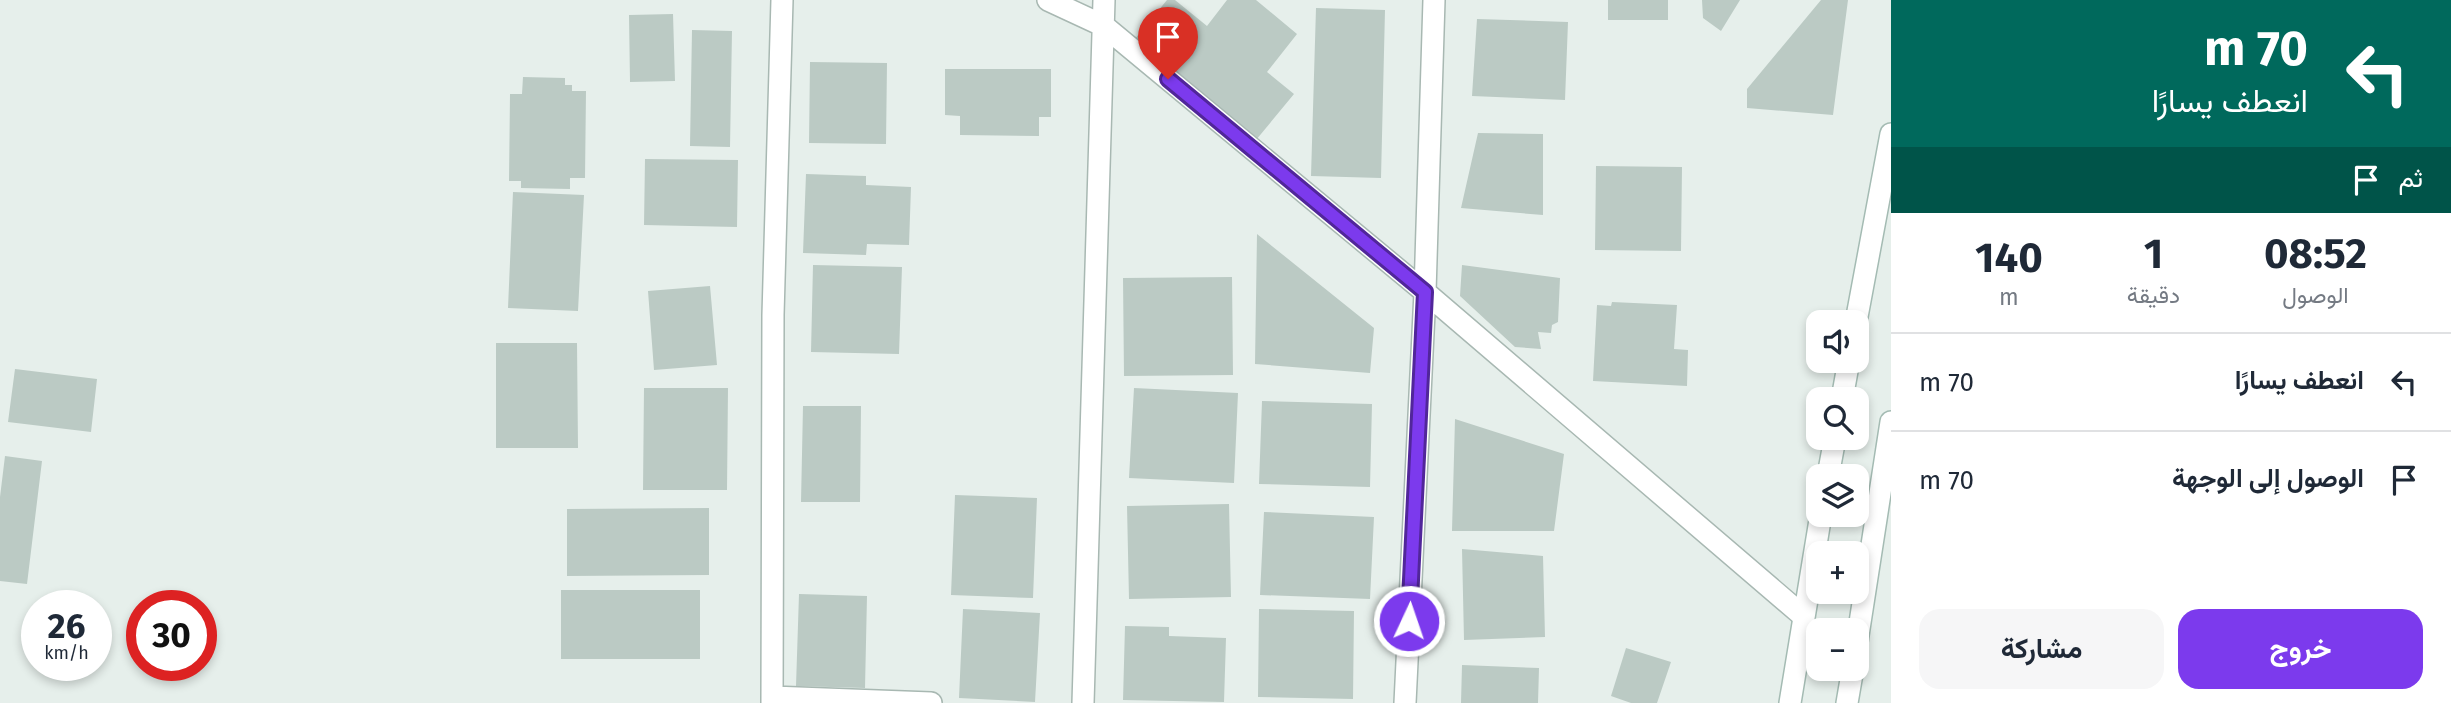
<!DOCTYPE html>
<html lang="ar">
<head>
<meta charset="utf-8">
<style>
  :root { --surface:#fff; --page:#f6f6f7; --text:#1f2937; --muted:#747a83; --line:#e0e1e3; --accent:#7c3aed }
  body { margin:0; font-family:"Fira Sans",Vazirmatn,sans-serif; background:var(--page); color:var(--text); direction:rtl; height:100vh; display:flex; flex-direction:column; font-size:26px; white-space:nowrap }
  * { box-sizing:border-box; margin:0 }
  p { font-size:23px; color:var(--muted) }
  .icon { flex:none; width:38px; height:38px; fill:none; stroke:currentColor; stroke-width:2; stroke-linecap:round; stroke-linejoin:round }
  .map { position:relative; flex:1; overflow:hidden; direction:ltr }
  .drawer { display:flex; flex-direction:column; background:var(--surface); width:560px }
  .drawer>* { flex:none }
  .hud { background:#00695c; color:#fff; overflow:hidden }
  .fabs { position:absolute; left:1806px; top:310px; display:grid; gap:14px }
  .fabs a { display:grid; place-items:center; width:63px; height:63px; border-radius:14px; background:var(--surface); box-shadow:0 4px 10px #0003; font-size:35px }
  .speed { position:absolute; left:21px; top:590px; display:flex; gap:14px; font-size:35px; font-weight:700; text-align:center }
  .speed>* { display:grid; place-content:center; width:91px; height:91px; border-radius:50%; background:var(--surface); box-shadow:0 4px 10px #0003; line-height:1 }
  .speed small { font-size:18px; font-weight:400 }
  .speed .limit { border:10px solid #d22; background:#fff; color:#111 }
  .pin { position:absolute; display:grid; place-items:center; width:60px; height:60px; color:#fff; margin:-72px -30px; border-radius:50% 50% 50% 0; rotate:-45deg; box-shadow:0 0 7px #0007 }
  .pin .icon { rotate:45deg }
  .me { position:absolute; width:77px; margin:-38px; rotate:3deg; stroke-linejoin:round; filter:drop-shadow(0 0 5px #0008) }
  .turn { display:flex; align-items:center; gap:24px; height:147px; padding:0 28px; font-size:32px }
  .turn .icon { width:91px; height:91px; stroke-width:2.5 }
  .turn b { display:block; font-size:49px; line-height:60px }
  .then { display:flex; align-items:center; height:66px; padding:0 28px; background:#0003; gap:14px; font-size:26px }
  .eta { display:flex; justify-content:space-evenly; align-items:center; height:119px; text-align:center }
  .eta b { font-size:42px; font-weight:700; line-height:49px }
  .cta { display:flex; gap:14px; margin-top:auto; padding:14px 28px }
  .cta a { flex:1; height:80px; border-radius:21px; background:var(--accent); color:#fff; font-size:28px; font-weight:700; line-height:80px; text-align:center }
  .cta a+a { background:var(--page); color:var(--text) }
  ul { padding:0; list-style:none }
  li { display:flex; align-items:center; gap:21px; height:98px; padding:0 28px; border-top:2px solid var(--line) }
  li div { flex:1 }
  li b { display:block; font-size:26px }
  li em { font-style:normal }
  main { display:flex; flex:1; min-height:0 }
  .map>svg:first-child { display:block }
  .building { fill:#bbcac4 }
  .lines { fill:none; stroke-linecap:round; stroke-linejoin:round }
  .minor-casing { stroke:#a8b8b2; stroke-width:24 }
  .secondary-casing { stroke:#a4bbb3; stroke-width:24 }
  .minor { stroke:#fff; stroke-width:21 }
  .secondary { stroke:#fff; stroke-width:21 }
  .route-casing { stroke:#51269a; stroke-width:18 }
  .route { stroke:#7c3aed; stroke-width:12 }
</style>
</head>
<body>
<main>
<section class="drawer">
<div class="hud">
<div class="turn"><svg class="icon" aria-label="left" viewBox="0 0 24 24"><path d="M17 20v-9H6M10 6l-5 5 5 5"/></svg><div><b>70 m</b>انعطف يسارًا</div></div>
<div class="then">ثم<svg class="icon" aria-label="arrive" viewBox="0 0 24 24"><path d="M6 21V4h12l-3 4 3 4H6"/></svg></div>
</div>
<div class="eta">
<div><b>08:52</b><p>الوصول</p></div>
<div><b>1</b><p>دقيقة</p></div>
<div><b>140</b><p>m</p></div>
</div>
<ul>
<li><svg class="icon" aria-label="left" viewBox="0 0 24 24"><path d="M17 20v-9H6M10 6l-5 5 5 5"/></svg><div><b>انعطف يسارًا</b></div><em>70 m</em></li>
<li><svg class="icon" aria-label="arrive" viewBox="0 0 24 24"><path d="M6 21V4h12l-3 4 3 4H6"/></svg><div><b>الوصول إلى الوجهة</b></div><em>70 m</em></li>
</ul>
<div class="cta"><a>خروج</a><a>مشاركة</a></div>
</section>
<div class="map">
<svg width="1891" height="703" viewBox="0 0 1891 703">
  <rect width="100%" height="100%" fill="#e6efeb"/>
  <!-- building -->
  <path class="building" d="M 1167,0 L 1175,0 L 1207,26 L 1227,0 L 1256,0 L 1297,34 L 1267,72 L 1294,94 L 1256,140 L 1134,40 Z
    M 1608,0 L 1668,0 L 1668,20 L 1608,20 Z
    M 1702,0 L 1740,0 L 1721,31 L 1703,18 Z
    M 1821,0 L 1848,0 L 1833,115 L 1747,108 L 1747,89 Z
    M 1316,8 L 1385,10 L 1381,178 L 1311,176 Z
    M 673,14 L 675,81 L 630,82 L 629,15 Z
    M 1477,19 L 1568,22 L 1565,100 L 1472,96 Z
    M 692,30 L 732,31 L 730,147 L 690,146 Z
    M 810,62 L 887,63 L 886,144 L 809,143 Z
    M 945,69 L 1051,69 L 1051,117 L 1039,117 L 1039,136 L 960,135 L 960,116 L 945,115 Z
    M 523,77 L 565,78 L 565,85 L 572,85 L 572,91 L 586,91 L 585,178 L 570,178 L 570,189 L 521,188 L 521,181 L 509,181 L 510,94 L 522,94 Z
    M 1478,133 L 1543,134 L 1543,215 L 1461,208 Z
    M 645,159 L 738,160 L 737,227 L 644,225 Z
    M 1596,166 L 1682,167 L 1681,251 L 1595,250 Z
    M 806,174 L 866,176 L 866,185 L 911,187 L 909,245 L 867,244 L 866,255 L 803,253 Z
    M 513,192 L 584,195 L 578,311 L 508,308 Z
    M 1257,234 L 1374,328 L 1370,373 L 1255,364 Z
    M 813,265 L 902,267 L 899,354 L 811,352 Z
    M 1462,265 L 1560,278 L 1558,322 L 1552,325 L 1551,333 L 1538,332 L 1541,349 L 1515,347 L 1460,296 Z
    M 1232,277 L 1233,375 L 1124,376 L 1123,278 Z
    M 710,286 L 717,365 L 654,370 L 648,291 Z
    M 1612,302 L 1677,305 L 1674,349 L 1688,350 L 1687,386 L 1593,381 L 1597,305 L 1611,306 Z
    M 496,343 L 577,343 L 578,448 L 496,448 Z
    M 15,369 L 97,379 L 91,432 L 8,422 Z
    M 644,388 L 728,388 L 727,490 L 643,490 Z
    M 1134,388 L 1238,393 L 1234,483 L 1129,478 Z
    M 1262,401 L 1372,404 L 1370,487 L 1259,484 Z
    M 803,406 L 861,406 L 860,502 L 801,502 Z
    M 1455,419 L 1564,454 L 1554,531 L 1452,531 Z
    M 5,456 L 42,461 L 27,584 L 0,581 L 0,497 Z
    M 955,495 L 1037,498 L 1033,598 L 951,595 Z
    M 1229,504 L 1231,597 L 1129,599 L 1127,506 Z
    M 709,508 L 709,575 L 567,576 L 567,509 Z
    M 1264,512 L 1374,517 L 1370,599 L 1260,595 Z
    M 1462,549 L 1543,556 L 1545,637 L 1464,640 Z
    M 561,590 L 700,590 L 700,659 L 561,659 Z
    M 799,594 L 867,596 L 865,688 L 796,686 Z
    M 963,609 L 1040,613 L 1035,702 L 959,698 Z
    M 1259,609 L 1354,611 L 1353,699 L 1258,697 Z
    M 1125,626 L 1169,627 L 1169,636 L 1226,638 L 1224,702 L 1123,700 Z
    M 1626,648 L 1671,662 L 1657,703 L 1631,703 L 1611,696 Z
    M 1462,665 L 1539,668 L 1538,703 L 1461,703 Z"/>
  <g class="lines">
    <!-- minor casing -->
    <g class="minor-casing">
      <path id="minor" d="M 1048,0 L 1104,26 L 1425,292 L 1802,615
        M 772,697 L 931,703
        M 772,703 L 773,315 L 782,0
        M 1083,703 L 1104,0
        M 1405,703 L 1425,292 L 1434,0"/>
    </g>
    <!-- secondary casing -->
    <g class="secondary-casing">
      <path id="secondary" d="M 1856,322 L 1891,134
        M 1842,399 L 1849,360
        M 1828,476 L 1835,438
        M 1857,642 L 1891,422
        M 1790,703 L 1821,514
        M 1847,703 L 1853,668"/>
    </g>
    <!-- minor -->
    <use href="#minor" class="minor"/>
    <!-- secondary -->
    <use href="#secondary" class="secondary"/>
  </g>
  <g class="lines">
    <!-- route casing -->
    <g class="route-casing">
      <path id="route" d="M 1168,79 L 1425,292 L 1409,621"/>
    </g>
    <!-- route -->
    <use href="#route" class="route"/>
  </g>
</svg>
<div class="fabs">
<a><svg class="icon" aria-label="sound" viewBox="0 0 24 24"><path d="M4 9h4l5-4v14l-5-4H4zM17 9q2 3 0 6"/></svg></a>
<a><svg class="icon" aria-label="search" viewBox="0 0 24 24"><circle cx="10" cy="10" r="6"/><path d="M15 15l6 6"/></svg></a>
<a><svg class="icon" aria-label="layers" viewBox="0 0 24 24"><path d="M12 4l9 5-9 5-9-5zM3 14l9 5 9-5"/></svg></a>
<a>+</a>
<a>−</a>
</div>
<div class="speed"><div>26<small>km/h</small></div><div class="limit">30</div></div>
<div class="pin" style="left:1168px;top:79px;background:#d93025"><svg class="icon" aria-label="arrive" viewBox="0 0 24 24"><path d="M6 21V4h12l-3 4 3 4H6"/></svg></div>
<svg class="me" style="left:1409px;top:621px" viewBox="-20 -20 40 40"><circle r="17" fill="#7c3aed" stroke="#fff" stroke-width="3"/><path d="M0-11L8 9 0 5-8 9z" fill="#fff"/></svg>
</div>
</main>
</body>
</html>
